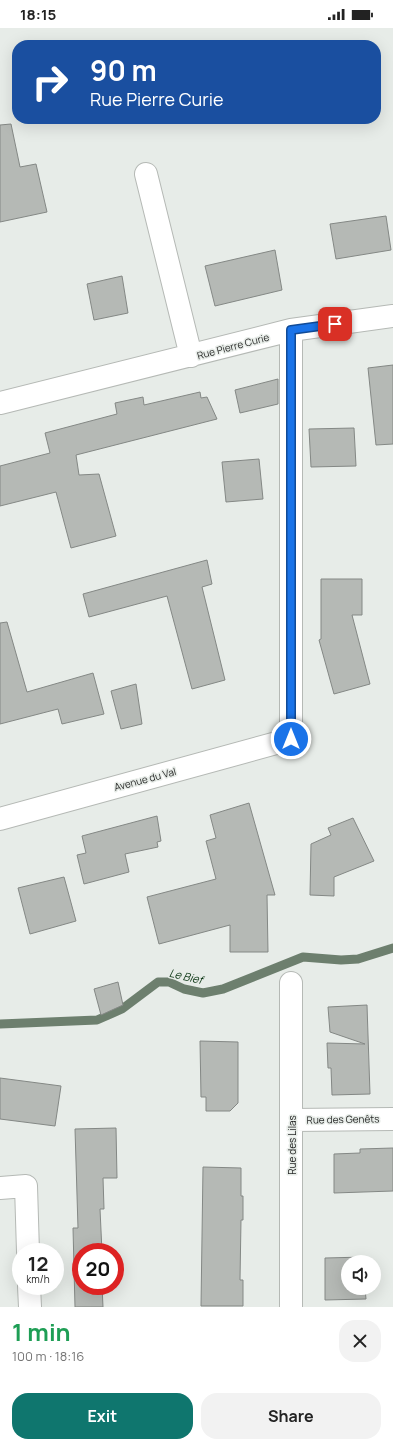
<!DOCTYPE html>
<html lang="en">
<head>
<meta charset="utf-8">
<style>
  :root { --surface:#fff; --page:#f2f2f2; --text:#222; --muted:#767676; --accent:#0f766e }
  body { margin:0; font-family:Manrope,sans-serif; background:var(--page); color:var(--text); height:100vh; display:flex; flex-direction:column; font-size:15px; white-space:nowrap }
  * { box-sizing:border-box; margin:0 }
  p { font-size:13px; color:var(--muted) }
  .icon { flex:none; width:22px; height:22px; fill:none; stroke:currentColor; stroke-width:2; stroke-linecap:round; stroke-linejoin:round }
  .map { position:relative; height:1279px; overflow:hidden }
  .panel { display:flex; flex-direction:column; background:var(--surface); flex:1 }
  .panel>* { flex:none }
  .hud { position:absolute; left:12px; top:12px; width:369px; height:84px; border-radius:16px; box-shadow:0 4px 16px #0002; background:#1a4fa0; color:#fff; overflow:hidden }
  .fabs { position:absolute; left:341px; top:1227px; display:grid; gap:8px }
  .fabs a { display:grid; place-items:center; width:40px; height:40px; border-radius:50%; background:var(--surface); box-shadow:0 4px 16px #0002; font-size:20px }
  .speed { position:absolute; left:12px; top:1215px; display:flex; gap:8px; font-size:20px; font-weight:700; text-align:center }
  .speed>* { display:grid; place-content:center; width:52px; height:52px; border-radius:50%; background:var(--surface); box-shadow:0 4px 16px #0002; line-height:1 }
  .speed small { font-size:10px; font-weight:400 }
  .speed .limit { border:6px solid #d22; background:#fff; color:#111 }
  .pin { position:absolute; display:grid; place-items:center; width:34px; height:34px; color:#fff; margin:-17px; border-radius:8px; box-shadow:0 2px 6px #0006 }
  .me { position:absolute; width:44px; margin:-22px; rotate:0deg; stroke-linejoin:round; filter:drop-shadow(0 0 3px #0008) }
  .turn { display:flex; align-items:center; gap:14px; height:84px; padding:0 12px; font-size:18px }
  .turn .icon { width:52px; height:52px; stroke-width:2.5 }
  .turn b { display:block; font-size:28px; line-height:34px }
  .round { display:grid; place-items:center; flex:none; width:42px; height:42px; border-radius:16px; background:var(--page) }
  .overview { display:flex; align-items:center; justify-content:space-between; height:68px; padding:0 12px }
  h1 { font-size:24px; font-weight:700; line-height:30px; color:#1e9e55 }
  .action { display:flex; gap:8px; margin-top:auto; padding:8px 12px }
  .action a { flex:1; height:46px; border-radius:16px; background:var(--accent); color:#fff; font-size:16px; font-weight:700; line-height:46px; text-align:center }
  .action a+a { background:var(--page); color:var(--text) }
  .status { display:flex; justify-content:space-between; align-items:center; height:28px; padding:0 20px; background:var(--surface); direction:ltr }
  .status svg { height:11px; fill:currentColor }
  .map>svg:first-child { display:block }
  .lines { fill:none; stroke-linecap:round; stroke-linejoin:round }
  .stream { stroke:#6d7f6e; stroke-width:9 }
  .building { fill:#b5b9b5; stroke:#848885 }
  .minor-casing { stroke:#b5b9b5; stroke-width:24 }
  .minor { stroke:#fff; stroke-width:22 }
  .route-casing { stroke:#114b97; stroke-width:10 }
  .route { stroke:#1a73e8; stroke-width:7 }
  .labels { text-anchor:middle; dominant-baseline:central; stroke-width:3; stroke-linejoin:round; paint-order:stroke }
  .street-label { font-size:10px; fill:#282928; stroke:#e7ece8 }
  .water-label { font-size:11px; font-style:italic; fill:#0c3614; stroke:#e7ece8 }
</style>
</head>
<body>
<div class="status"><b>18:15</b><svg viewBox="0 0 49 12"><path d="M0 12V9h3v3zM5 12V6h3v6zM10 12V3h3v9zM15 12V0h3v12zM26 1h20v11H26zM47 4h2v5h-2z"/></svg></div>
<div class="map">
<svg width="393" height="1279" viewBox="0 0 393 1279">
  <rect width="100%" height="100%" fill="#e7ece8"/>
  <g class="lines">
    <!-- stream -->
    <path class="stream" d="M 0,996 L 97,992 L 122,981 L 158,954 L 169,954 L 184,961 L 203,965 L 223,961 L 303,929 L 341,932 L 358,931 L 393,920"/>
  </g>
  <!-- building -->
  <path class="building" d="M 11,96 L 20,139 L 36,136 L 47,184 L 0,194 L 0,97 Z
    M 386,188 L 391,222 L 336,231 L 330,196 Z
    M 275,222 L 282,262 L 215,278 L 205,238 Z
    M 122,248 L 128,285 L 94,292 L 87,256 Z
    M 393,337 L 393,416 L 376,417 L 368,340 Z
    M 278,351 L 278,376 L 240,385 L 235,362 Z
    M 200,364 L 201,370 L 207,369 L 217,391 L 76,427 L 79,447 L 99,446 L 116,508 L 71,520 L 56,464 L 0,478 L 0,438 L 50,425 L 45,405 L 117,386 L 115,375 L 143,369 L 144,377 Z
    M 354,400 L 356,438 L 311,439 L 309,401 Z
    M 259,431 L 263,471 L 226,474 L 222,434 Z
    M 207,532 L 212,556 L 202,559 L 225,652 L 192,661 L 167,568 L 89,589 L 83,566 Z
    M 321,551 L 362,551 L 362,587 L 352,587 L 370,656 L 334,666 L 319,612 L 321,611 Z
    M 7,594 L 27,664 L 93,645 L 104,686 L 62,696 L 58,681 L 0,696 L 0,595 Z
    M 136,656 L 142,696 L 121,701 L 111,663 Z
    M 249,775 L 275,867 L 267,867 L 268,924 L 230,924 L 230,897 L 159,916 L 147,869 L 216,851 L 206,813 L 216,810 L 210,787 Z
    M 157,788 L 161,813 L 157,814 L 158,819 L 125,826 L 129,844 L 84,856 L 77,827 L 86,825 L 82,808 Z
    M 353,790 L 374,833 L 334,849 L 334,868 L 310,867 L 311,816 L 331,807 L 328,800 Z
    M 64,849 L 76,893 L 30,906 L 18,860 Z
    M 118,954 L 123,977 L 101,987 L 94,961 Z
    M 367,977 L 370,1066 L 332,1067 L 331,1040 L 328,1040 L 327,1015 L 365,1016 L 330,1004 L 328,979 Z
    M 200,1013 L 238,1014 L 238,1075 L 230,1083 L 206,1083 L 206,1069 L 201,1069 Z
    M 0,1050 L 61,1058 L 55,1098 L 0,1091 Z
    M 116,1100 L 117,1150 L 103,1150 L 104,1181 L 100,1181 L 102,1224 L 81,1224 L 81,1258 L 102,1258 L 103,1279 L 75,1279 L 73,1200 L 78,1200 L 75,1101 Z
    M 393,1120 L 393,1163 L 334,1165 L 334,1126 L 360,1125 L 360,1121 Z
    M 203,1139 L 241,1140 L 241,1168 L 243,1168 L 243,1192 L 241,1192 L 240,1252 L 243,1252 L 243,1278 L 201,1278 Z
    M 365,1229 L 365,1234 L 348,1234 L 348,1260 L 365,1260 L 366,1271 L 325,1272 L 325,1230 Z"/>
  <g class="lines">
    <!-- minor casing -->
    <g class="minor-casing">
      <path id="minor" d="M 146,146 L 191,328
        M 0,375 L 291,302 L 393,288
        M 0,791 L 291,711 L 291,302
        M 292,1092 L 393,1091
        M 0,1160 L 26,1158 L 28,1224
        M 29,1258 L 30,1279
        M 291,1279 L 291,955"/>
    </g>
    <!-- minor -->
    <use href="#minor" class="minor"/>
  </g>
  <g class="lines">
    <!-- route casing -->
    <g class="route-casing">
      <path id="route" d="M 291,711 L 291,302 L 335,296"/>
    </g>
    <!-- route -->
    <use href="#route" class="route"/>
  </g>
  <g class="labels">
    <!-- street labels -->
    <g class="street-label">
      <text transform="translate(233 318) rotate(-15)">Rue Pierre Curie</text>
      <text transform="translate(145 751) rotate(-15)">Avenue du Val</text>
      <text transform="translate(343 1091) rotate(-1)">Rue des Genêts</text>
      <text transform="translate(292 1117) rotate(-90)">Rue des Lilas</text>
    </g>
    <!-- water labels -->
    <g class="water-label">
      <text transform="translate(186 948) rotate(13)">Le Bief</text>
    </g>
  </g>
</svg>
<div class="fabs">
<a><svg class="icon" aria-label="sound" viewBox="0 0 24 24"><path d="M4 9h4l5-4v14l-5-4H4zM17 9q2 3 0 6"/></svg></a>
</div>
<div class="speed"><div>12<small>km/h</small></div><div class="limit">20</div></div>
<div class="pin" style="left:335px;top:296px;background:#d93025"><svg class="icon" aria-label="arrive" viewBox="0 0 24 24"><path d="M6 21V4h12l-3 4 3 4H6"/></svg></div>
<svg class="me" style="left:291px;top:711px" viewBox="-20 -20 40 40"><circle r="17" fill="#1a73e8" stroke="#fff" stroke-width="3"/><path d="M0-11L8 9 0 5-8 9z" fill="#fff"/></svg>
<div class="hud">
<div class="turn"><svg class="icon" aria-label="right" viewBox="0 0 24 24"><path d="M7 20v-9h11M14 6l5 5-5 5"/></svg><div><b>90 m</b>Rue Pierre Curie</div></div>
</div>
</div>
<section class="panel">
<div class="overview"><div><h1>1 min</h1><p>100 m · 18:16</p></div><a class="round"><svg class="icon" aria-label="close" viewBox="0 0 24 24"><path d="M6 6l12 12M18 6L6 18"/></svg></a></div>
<div class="action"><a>Exit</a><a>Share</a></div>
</section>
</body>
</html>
